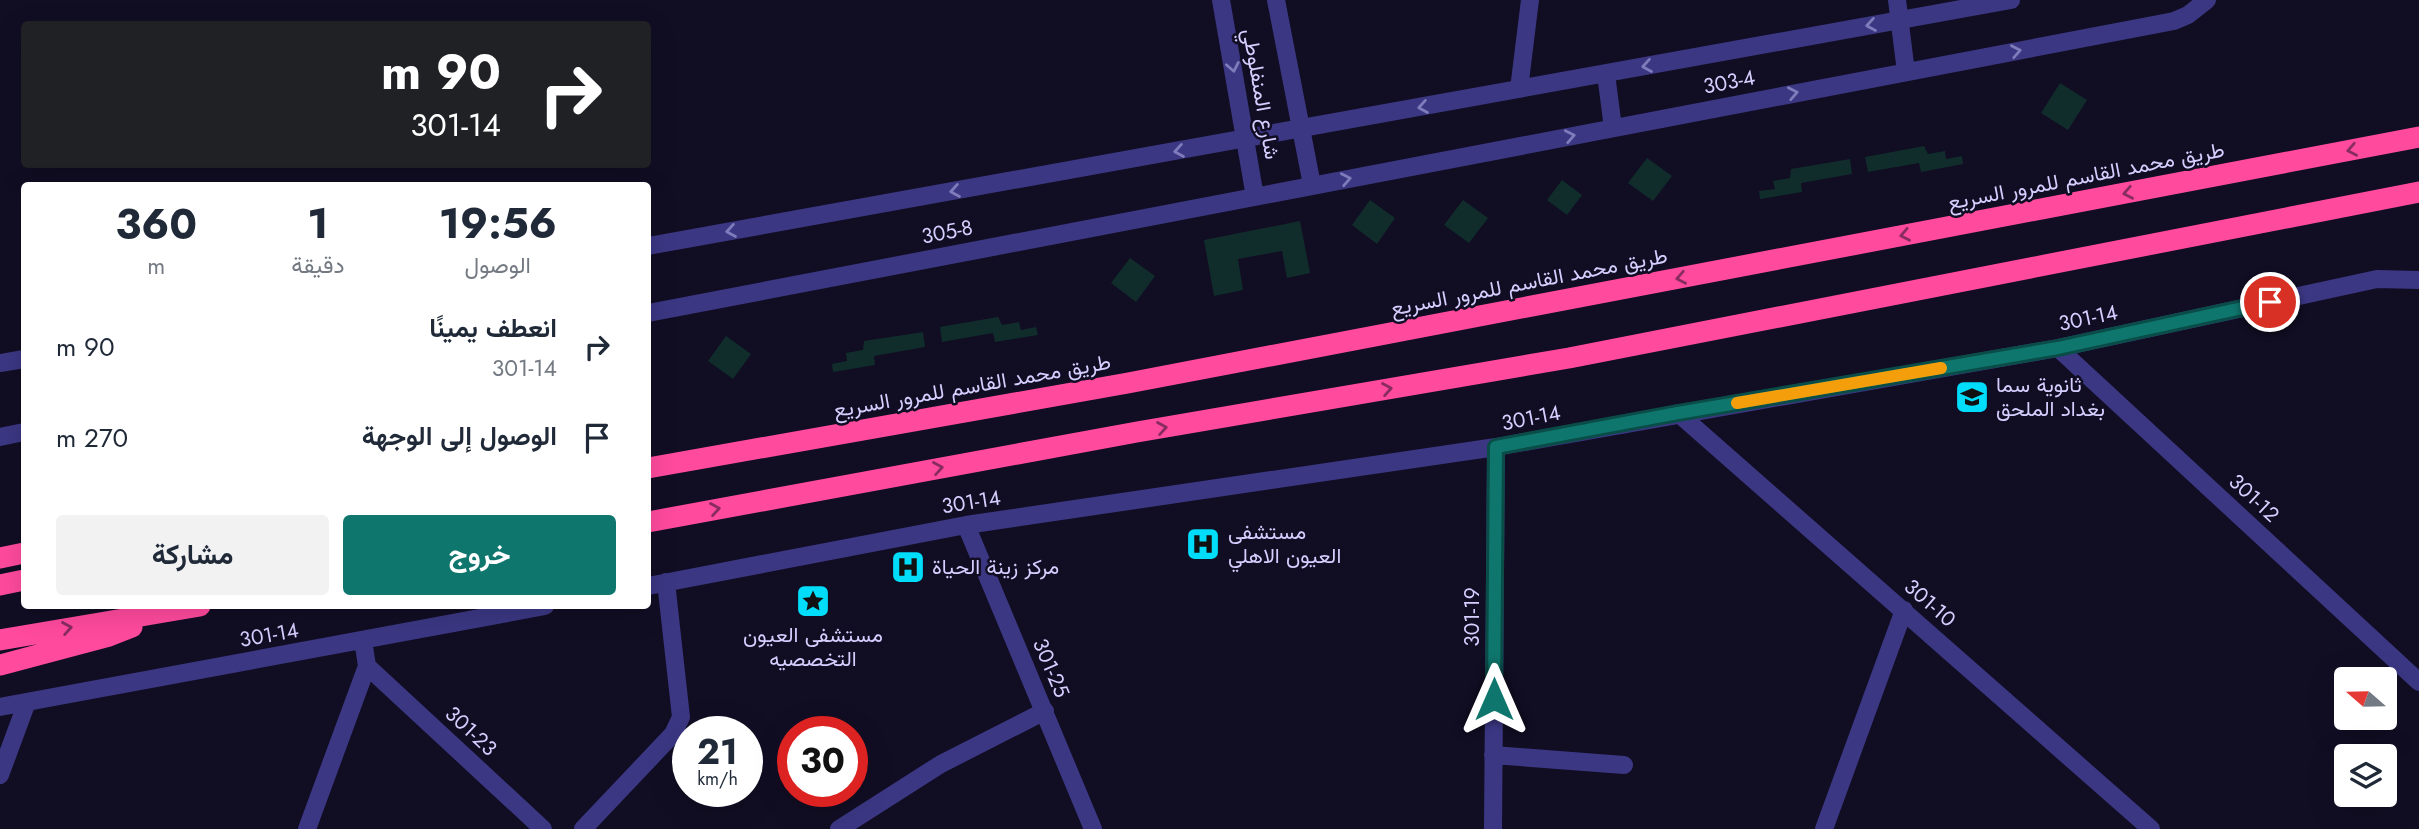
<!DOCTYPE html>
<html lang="ar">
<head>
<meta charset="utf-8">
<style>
  :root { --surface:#fff; --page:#f2f2f3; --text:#1f2937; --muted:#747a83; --accent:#0f766e }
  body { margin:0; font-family:Jost,Vazirmatn,sans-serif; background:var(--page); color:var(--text); direction:rtl; height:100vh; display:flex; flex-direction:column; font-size:26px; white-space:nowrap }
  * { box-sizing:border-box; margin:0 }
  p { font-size:23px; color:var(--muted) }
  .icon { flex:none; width:38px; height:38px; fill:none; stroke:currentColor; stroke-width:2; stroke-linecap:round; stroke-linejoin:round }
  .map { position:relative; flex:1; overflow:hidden; direction:ltr }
  .drawer { position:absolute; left:21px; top:182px; width:630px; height:427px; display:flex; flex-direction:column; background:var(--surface); border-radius:7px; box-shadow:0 7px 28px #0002; direction:rtl }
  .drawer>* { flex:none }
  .top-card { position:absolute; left:21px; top:21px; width:630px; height:147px; border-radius:7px; box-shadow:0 7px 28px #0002; direction:rtl; background:#202124; color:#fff; overflow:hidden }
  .needle { width:46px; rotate:290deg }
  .fabs { position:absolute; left:2334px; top:667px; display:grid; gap:14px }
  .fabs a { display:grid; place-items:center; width:63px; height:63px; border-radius:7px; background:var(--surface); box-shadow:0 7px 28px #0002; font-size:35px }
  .speed { position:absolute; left:672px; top:716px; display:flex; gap:14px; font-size:35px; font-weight:700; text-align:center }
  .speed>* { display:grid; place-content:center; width:91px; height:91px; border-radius:50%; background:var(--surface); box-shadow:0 7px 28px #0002; line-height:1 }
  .speed small { font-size:18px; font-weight:400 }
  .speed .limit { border:10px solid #d22; background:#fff; color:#111 }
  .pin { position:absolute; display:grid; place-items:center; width:60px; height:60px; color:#fff; margin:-30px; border:4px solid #fff; border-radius:50%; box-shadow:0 2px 7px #0007 }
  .me { position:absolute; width:77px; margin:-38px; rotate:0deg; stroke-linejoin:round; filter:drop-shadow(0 0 5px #0008) }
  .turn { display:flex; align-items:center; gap:24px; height:147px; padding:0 35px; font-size:32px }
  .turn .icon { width:91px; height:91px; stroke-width:2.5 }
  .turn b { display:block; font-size:49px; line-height:60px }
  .eta { display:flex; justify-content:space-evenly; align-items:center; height:119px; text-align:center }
  .eta b { font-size:42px; font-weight:700; line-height:49px }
  .primary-button { display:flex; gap:14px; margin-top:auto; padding:14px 35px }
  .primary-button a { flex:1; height:80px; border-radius:7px; background:var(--accent); color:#fff; font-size:28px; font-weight:700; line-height:80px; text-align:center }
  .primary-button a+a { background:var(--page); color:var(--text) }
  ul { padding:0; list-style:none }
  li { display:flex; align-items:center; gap:21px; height:91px; padding:0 35px }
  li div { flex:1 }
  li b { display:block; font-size:26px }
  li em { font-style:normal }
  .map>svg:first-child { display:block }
  .green { fill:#102d2c }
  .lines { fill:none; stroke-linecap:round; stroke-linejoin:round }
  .minor { stroke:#3b3783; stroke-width:18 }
  .highway { stroke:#ff4a9e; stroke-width:21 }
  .oneway { stroke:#807bbb }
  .oneway2 { stroke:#882c60 }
  .route-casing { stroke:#0a4d48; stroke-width:18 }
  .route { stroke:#0f766e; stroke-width:12 }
  .slow { stroke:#f59e0b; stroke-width:12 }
  .labels { text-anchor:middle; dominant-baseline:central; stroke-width:5; stroke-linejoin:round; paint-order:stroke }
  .street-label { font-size:21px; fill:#d5cfff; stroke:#110d23 }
  .poi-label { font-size:21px; fill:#d5cfff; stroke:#110d23; text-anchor:start }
</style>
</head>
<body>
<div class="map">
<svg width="2419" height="829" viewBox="0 0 2419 829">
  <rect width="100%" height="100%" fill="#110d23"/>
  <!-- green -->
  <path class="green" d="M 2060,83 L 2087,100 L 2068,130 L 2041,113 Z
    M 1924,146 L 1928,154 L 1945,151 L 1946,159 L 1962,156 L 1963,164 L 1921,172 L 1919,163 L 1868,172 L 1865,157 Z
    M 1647,158 L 1672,176 L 1653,201 L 1628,183 Z
    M 1850,159 L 1852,174 L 1801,183 L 1802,192 L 1760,199 L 1759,191 L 1775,189 L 1773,181 L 1790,178 L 1791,169 Z
    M 1562,180 L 1582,195 L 1567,215 L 1547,200 Z
    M 1370,200 L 1395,218 L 1377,244 L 1352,225 Z
    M 1463,200 L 1488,218 L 1469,243 L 1444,225 Z
    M 1300,221 L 1310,273 L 1287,278 L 1282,251 L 1238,259 L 1243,290 L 1214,296 L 1204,240 Z
    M 1130,258 L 1155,276 L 1136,302 L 1111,283 Z
    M 998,317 L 1002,325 L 1019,322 L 1021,330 L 1036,327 L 1038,335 L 995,342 L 993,333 L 942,342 L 940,327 Z
    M 923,332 L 925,347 L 874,356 L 875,365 L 833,372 L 832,364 L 847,361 L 846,353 L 863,350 L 864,341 Z
    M 726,336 L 751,354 L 733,379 L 708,361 Z"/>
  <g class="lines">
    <!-- minor -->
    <path class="minor" d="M 1221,0 L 1255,197
      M 1276,0 L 1312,185
      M 1897,0 L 1906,72
      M 1606,74 L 1613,128
      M 1519,89 L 1530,0
      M 648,246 L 2011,0
      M 648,313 L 2174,21 L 2188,15 L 2207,0
      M 2058,348 L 2419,682
      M 0,363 L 24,359
      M 1678,413 L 2151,829
      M 0,437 L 24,432
      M 966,525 L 1093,829
      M 648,586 L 966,525 L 1496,447 L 2058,348 L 2377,279 L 2419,280
      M 367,666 L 543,829
      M 0,707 L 545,606
      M 1493,755 L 1624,765
      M 0,775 L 27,702
      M 307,829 L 367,666 L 363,640
      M 583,829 L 673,734 L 681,717 L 666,582
      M 839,829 L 941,764 L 1045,711
      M 1493,829 L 1496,447
      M 1824,829 L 1904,610"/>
    <!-- highway -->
    <path class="highway" d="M 648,468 L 1128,383 L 2419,137
      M 648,522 L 1137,432 L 1569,358 L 2419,192
      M 0,558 L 24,553
      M 0,585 L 24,580
      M 0,640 L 200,606
      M 0,665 L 109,636 L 132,627"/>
  </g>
  <!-- one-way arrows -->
  <defs><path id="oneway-chevron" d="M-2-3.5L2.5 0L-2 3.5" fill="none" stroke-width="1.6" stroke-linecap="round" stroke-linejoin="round" transform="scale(1.75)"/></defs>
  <g class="oneway">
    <use href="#oneway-chevron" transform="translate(1871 25) rotate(170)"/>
    <use href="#oneway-chevron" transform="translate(2016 51) rotate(-11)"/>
    <use href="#oneway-chevron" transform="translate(1647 66) rotate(170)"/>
    <use href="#oneway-chevron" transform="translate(1233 67) rotate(79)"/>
    <use href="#oneway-chevron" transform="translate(1793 93) rotate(-11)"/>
    <use href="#oneway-chevron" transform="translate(1423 107) rotate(170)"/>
    <use href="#oneway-chevron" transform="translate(1570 136) rotate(-11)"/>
    <use href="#oneway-chevron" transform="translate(1179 151) rotate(170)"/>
    <use href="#oneway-chevron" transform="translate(1346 179) rotate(-11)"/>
    <use href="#oneway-chevron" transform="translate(955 191) rotate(170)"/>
    <use href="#oneway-chevron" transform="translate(731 231) rotate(170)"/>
  </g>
  <g class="oneway2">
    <use href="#oneway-chevron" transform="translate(2352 150) rotate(169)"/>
    <use href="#oneway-chevron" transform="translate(2128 193) rotate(169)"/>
    <use href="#oneway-chevron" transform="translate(1905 235) rotate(169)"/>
    <use href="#oneway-chevron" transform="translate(1681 278) rotate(169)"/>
    <use href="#oneway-chevron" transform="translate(1387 389) rotate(-10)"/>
    <use href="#oneway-chevron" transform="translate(1162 428) rotate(-10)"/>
    <use href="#oneway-chevron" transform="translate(938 468) rotate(-10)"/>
    <use href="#oneway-chevron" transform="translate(715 509) rotate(-10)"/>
    <use href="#oneway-chevron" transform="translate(67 628) rotate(-10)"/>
  </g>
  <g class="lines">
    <!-- route casing -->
    <g class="route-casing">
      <path id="route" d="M 1494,699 L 1496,447 L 1678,413 L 2058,348 L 2270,302"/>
    </g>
    <!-- route -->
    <use href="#route" class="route"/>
    <!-- slow -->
    <path class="slow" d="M 1737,403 L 1941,368"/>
  </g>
  <!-- icons -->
  <defs>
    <g id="school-square" transform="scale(1.75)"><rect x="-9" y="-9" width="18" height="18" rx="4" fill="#00ddfa" stroke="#110d23"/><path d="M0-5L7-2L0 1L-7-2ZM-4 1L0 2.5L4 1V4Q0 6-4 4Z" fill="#111"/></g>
    <g id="hospital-square" transform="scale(1.75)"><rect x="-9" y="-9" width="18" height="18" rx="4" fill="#00ddfa" stroke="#110d23"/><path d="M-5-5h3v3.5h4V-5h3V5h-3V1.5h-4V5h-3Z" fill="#111"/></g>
    <g id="sight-square" transform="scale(1.75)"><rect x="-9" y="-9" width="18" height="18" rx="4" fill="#00ddfa" stroke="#110d23"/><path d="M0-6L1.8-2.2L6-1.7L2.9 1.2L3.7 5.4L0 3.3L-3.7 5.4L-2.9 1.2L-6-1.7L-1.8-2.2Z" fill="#111"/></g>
  </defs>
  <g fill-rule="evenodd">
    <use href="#school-square" x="1972" y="397"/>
    <use href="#hospital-square" x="1203" y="544"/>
    <use href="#hospital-square" x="908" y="567"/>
    <use href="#sight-square" x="813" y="601"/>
  </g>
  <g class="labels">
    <!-- street labels -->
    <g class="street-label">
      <text transform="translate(1729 82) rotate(-11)">303-4</text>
      <text transform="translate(1261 94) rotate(80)">شارع المنفلوطي</text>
      <text transform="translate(2086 176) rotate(-11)">طريق محمد القاسم للمرور السريع</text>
      <text transform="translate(947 232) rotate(-11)">305-8</text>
      <text transform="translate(1529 282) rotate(-11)">طريق محمد القاسم للمرور السريع</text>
      <text transform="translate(2088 318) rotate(-12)">301-14</text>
      <text transform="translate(972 386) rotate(-10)">طريق محمد القاسم للمرور السريع</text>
      <text transform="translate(1531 418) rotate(-11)">301-14</text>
      <text transform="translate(2254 498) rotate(43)">301-12</text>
      <text transform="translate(971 502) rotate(-9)">301-14</text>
      <text transform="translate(1930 603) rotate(41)">301-10</text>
      <text transform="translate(1472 617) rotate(-90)">301-19</text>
      <text transform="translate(269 635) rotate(-10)">301-14</text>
      <text transform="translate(1051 668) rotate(67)">301-25</text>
      <text transform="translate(471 731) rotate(43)">301-23</text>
    </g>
    <!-- poi labels -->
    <g class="poi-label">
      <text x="1996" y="385">ثانوية سما<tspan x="1996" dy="24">بغداد الملحق</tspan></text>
      <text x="1228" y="532">مستشفى<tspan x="1228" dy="24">العيون الاهلي</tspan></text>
      <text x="932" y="567">مركز زينة الحياة</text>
      <text x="813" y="635" text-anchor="middle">مستشفى العيون<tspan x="813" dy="24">التخصصيه</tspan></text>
    </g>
  </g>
</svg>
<div class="fabs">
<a><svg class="needle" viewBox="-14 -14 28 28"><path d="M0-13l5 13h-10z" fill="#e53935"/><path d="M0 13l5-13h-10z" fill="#747a83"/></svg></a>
<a><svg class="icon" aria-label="layers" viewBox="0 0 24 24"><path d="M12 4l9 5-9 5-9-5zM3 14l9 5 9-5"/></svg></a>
</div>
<div class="speed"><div>21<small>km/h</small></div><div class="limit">30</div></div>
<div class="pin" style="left:2270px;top:302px;background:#d93025"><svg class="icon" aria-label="arrive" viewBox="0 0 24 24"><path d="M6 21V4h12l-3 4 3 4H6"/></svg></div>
<svg class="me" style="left:1494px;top:699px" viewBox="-20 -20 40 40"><path d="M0-17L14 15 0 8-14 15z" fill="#0f766e" stroke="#fff" stroke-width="4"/></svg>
<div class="top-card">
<div class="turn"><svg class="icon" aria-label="right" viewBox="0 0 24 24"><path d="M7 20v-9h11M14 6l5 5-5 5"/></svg><div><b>90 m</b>301-14</div></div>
</div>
<section class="drawer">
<div class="eta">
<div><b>19:56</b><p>الوصول</p></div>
<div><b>1</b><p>دقيقة</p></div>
<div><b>360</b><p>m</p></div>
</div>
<ul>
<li><svg class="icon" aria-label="right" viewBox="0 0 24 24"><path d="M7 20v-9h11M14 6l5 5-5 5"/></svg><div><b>انعطف يمينًا</b><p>301-14</p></div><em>90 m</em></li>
<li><svg class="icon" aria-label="arrive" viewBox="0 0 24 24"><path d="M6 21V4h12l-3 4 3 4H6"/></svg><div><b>الوصول إلى الوجهة</b></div><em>270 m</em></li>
</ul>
<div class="primary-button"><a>خروج</a><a>مشاركة</a></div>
</section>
</div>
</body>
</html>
